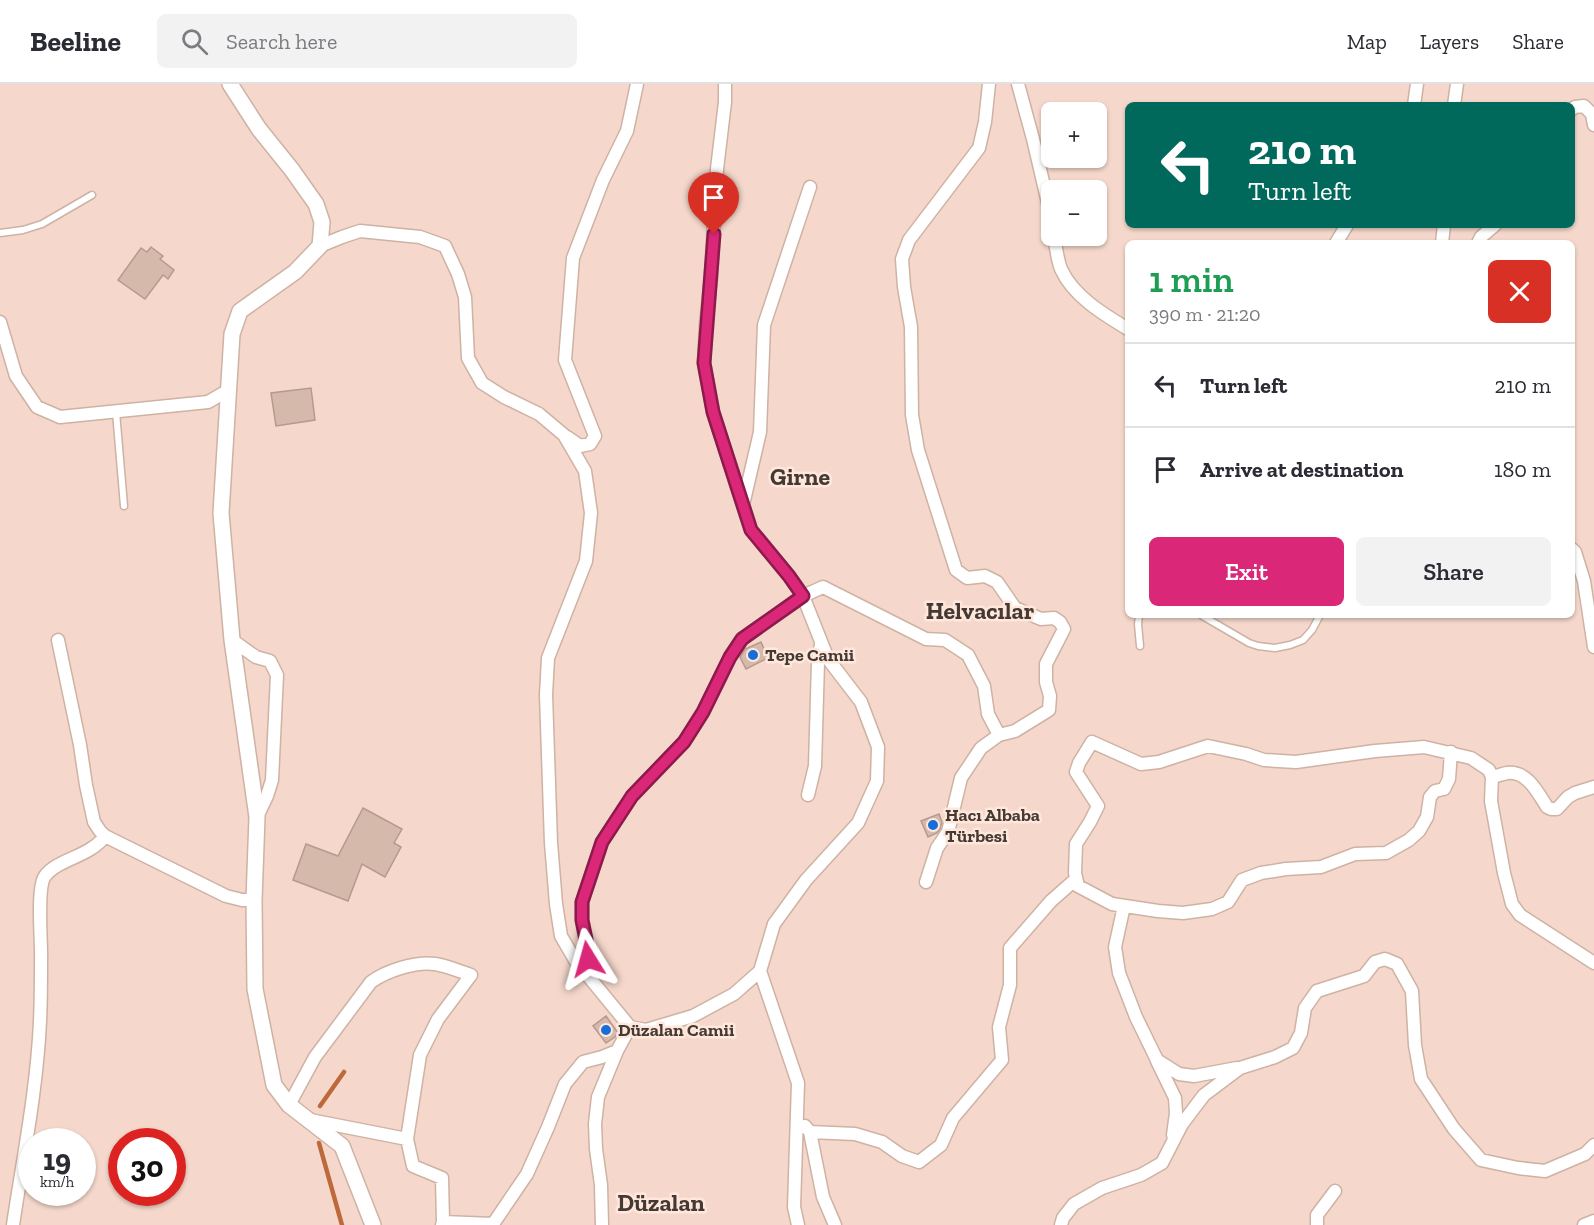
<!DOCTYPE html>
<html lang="en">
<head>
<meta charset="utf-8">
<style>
  :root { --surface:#fff; --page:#f2f2f3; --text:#2b2b33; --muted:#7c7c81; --line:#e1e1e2; --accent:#db2777 }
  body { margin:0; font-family:"Zilla Slab",serif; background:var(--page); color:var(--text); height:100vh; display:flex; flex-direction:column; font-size:22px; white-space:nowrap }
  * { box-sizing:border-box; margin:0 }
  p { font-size:20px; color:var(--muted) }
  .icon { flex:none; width:33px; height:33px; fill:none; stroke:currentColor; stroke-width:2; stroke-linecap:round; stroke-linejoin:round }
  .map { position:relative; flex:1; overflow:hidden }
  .details { position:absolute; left:1125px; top:156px; width:450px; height:378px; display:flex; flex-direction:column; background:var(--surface); border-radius:9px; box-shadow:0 2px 4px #0004 }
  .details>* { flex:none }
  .top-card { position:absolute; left:1125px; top:18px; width:450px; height:126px; border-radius:9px; box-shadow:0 2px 4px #0004; background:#00695c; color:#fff; overflow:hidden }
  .buttons { position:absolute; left:1041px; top:18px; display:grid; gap:12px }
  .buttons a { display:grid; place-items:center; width:66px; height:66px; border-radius:9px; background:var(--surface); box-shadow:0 2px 4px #0004; font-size:30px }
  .speed { position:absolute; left:18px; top:1044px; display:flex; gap:12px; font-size:30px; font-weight:700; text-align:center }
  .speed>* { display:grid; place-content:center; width:78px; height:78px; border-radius:50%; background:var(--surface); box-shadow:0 2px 4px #0004; line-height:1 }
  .speed small { font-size:15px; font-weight:400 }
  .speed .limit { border:9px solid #d22; background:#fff; color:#111 }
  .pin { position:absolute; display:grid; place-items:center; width:51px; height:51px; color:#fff; margin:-62px -26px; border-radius:50% 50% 50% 0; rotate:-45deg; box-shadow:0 0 6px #0007 }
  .pin .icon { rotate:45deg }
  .me { position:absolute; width:66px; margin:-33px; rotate:352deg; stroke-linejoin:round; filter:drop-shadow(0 0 4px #0008) }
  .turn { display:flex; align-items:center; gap:21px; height:126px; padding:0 24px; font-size:27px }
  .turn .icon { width:78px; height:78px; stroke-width:2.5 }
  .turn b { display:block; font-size:42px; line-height:51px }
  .round { display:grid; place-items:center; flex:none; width:63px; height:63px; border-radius:9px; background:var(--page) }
  .overview { display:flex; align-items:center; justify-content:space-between; height:102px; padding:0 24px }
  h1 { font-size:36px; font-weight:600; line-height:45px; color:#1e9e55 }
  .action { display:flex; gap:12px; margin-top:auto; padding:12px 24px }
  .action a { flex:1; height:69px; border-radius:9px; background:var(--accent); color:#fff; font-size:24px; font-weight:600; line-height:69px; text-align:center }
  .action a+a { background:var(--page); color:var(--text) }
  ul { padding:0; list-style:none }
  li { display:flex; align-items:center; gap:18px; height:84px; padding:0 24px; border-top:2px solid var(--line) }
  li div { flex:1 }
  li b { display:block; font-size:22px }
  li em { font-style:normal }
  header { display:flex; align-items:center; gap:36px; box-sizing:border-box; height:84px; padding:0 30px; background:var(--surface); border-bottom:2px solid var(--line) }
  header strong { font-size:28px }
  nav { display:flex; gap:33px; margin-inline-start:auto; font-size:21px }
  .search { width:420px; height:54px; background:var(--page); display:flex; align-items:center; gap:15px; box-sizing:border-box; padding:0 21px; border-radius:9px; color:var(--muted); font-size:22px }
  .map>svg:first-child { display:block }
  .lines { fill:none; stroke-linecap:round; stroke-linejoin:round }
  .stream { stroke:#be693c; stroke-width:4.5 }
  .building { fill:#d5b9ab; stroke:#b59a8d; stroke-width:1.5 }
  .service-casing { stroke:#ceb2a4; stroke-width:9 }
  .minor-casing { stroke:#ceb2a4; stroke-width:15 }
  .tertiary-casing { stroke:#ceb2a4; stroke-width:18 }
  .service { stroke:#fff; stroke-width:6 }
  .minor { stroke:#fff; stroke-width:12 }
  .tertiary { stroke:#fff; stroke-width:15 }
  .route-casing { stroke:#8e194d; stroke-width:15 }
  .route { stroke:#db2777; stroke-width:10 }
  .poi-dot { fill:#176ed7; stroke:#ffe7dc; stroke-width:2 }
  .labels { text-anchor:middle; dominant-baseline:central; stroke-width:5; stroke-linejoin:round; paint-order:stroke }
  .poi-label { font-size:18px; font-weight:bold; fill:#443933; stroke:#ffe7dc; text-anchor:start }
  .district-label { font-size:24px; font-weight:bold; fill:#443933; stroke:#ffe7dc }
</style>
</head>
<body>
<header>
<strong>Beeline</strong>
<div class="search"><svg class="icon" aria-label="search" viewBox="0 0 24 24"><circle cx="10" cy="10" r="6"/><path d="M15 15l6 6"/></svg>Search here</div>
<nav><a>Map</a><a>Layers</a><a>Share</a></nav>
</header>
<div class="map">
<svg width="1594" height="1141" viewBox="0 0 1594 1141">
  <rect width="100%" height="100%" fill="#f5d8cb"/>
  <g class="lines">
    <!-- stream -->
    <path class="stream" d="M 320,1022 L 344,988
      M 319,1059 L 342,1141"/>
  </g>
  <!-- building -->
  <path class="building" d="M 151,163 L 163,172 L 160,175 L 174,186 L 168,195 L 163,191 L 145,215 L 118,196 L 141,164 L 147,168 Z
    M 311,304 L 315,336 L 276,342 L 271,309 Z
    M 761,558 L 768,574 L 746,585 L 740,573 L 745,565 Z
    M 363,724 L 402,745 L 394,759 L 401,763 L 385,793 L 362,780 L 348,817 L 293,796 L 306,760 L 338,772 Z
    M 939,730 L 942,738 L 940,745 L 937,749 L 928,753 L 921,737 Z
    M 606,932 L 618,949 L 615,953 L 606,959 L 593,942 Z"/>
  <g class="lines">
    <!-- service casing -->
    <g class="service-casing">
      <path id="service" d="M 0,149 L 23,146 L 42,140 L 92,111
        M 116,328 L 124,422
        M 1139,531 L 1138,540 L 1140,562
        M 1201,531 L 1249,559 L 1258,562 L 1275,564 L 1290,561 L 1303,556 L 1312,546 L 1320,531"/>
    </g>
    <!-- minor casing -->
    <g class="minor-casing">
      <path id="minor" d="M 1018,0 L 1033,55 L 1052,136
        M 1414,21 L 1417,0
        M 1454,21 L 1457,0
        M 1572,25 L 1575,23 L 1584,22 L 1592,30 L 1594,41
        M 1054,152 C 1056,162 1057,175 1061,185 C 1073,212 1103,230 1128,245
        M 1336,159 L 1347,141
        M 1442,159 L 1444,141
        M 1478,159 L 1481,153 L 1495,141
        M 320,162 L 342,153 L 360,147 L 420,153 L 445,162 L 458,190 L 465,213 L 468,274 L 482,299 L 504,313 L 539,330 L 564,351 L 585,387 L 591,429 L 586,477 L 548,574 L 546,611 L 551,759 L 556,820 L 561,852 L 575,876 L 630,943 L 646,946 L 693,932 L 734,910 L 760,887 L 774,840 L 806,796 L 858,739 L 877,697 L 878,663 L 861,618 L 828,575 L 803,512 L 789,492 L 751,446 L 713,328 L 704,279 L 706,240 L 711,193 L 717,85 L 725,18 L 725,0
        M 0,238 L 16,292 L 37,323 L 60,333 L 208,318 L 229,306
        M 567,353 L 580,362 L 590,360 L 595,352 L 565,276 L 573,174 L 603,96 L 627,47 L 637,0
        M 743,421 L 760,348 L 764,241 L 810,103
        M 1572,465 L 1575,468 L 1584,497 L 1594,563
        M 58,556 L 80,661 L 86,701 L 94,738 L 100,747 L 105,752 L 226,812 L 242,816 L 254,816
        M 232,556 L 256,573 L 270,577 L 277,591 L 272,696 L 267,712 L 257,733
        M 1451,668 L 1449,695 L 1444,705 L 1435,707 L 1430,713 L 1427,733 L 1419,747 L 1409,756 L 1386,769 L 1355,770 L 1321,783 L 1286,785 L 1261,789 L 1242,796 L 1228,818 L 1212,825 L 1183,829 L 1158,827 L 1112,820 L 1078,802 L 1075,789 L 1076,760 L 1090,738 L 1098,722 L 1076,688 L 1079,679 L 1092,658 L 1141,680 L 1159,678 L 1208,662 L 1246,670 L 1264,676 L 1296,678 L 1375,667 L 1424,663 L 1471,674 L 1489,686 L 1492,693 L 1491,717 L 1504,789 L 1512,820 L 1520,831 L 1594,879
        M 1492,693 C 1497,692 1502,690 1507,689 C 1527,686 1538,709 1547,723 L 1551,725 L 1557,725 L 1568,713 L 1575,709 L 1594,703
        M 808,711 L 815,682 L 818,578 L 821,560
        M 926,798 L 937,764 L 948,748 L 961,694 L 981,664 L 999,651
        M 1124,822 L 1115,863 L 1119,889 L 1136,933 L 1157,976 L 1179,990 L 1194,992 L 1237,984
        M 581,884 L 588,871 L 582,836 L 582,818 L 602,758 L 632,712 L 684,658 L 691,647 L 703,628 L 730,573 L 742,555 L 803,512 L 823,503 L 926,555 L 945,556 L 968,571 L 984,602 L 988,630 L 999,651 L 1015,647 L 1049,626 L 1050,612 L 1046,598 L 1046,580 L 1064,545 L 1060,538 L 1054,534 L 1041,535 L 1015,524 L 997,498 L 985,492 L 967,494 L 956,486 L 918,366 L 912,331 L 911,243 L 904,203 L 902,175 L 909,156 L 979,64 L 985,38 L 989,0
        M 760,887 L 798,999 L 794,1123 L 798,1141
        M 1157,977 L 1175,1014 L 1176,1029 L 1173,1051
        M 289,1021 L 315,973 L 371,898 C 386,887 416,877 435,880 C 447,882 459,887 471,891 L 438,935 L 420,971 L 407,1055 L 413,1082 L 442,1094 L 443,1138
        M 310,1036 L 407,1055
        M 805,1042 L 810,1048 L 823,1113 L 835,1141
        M 810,1048 L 855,1050 L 882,1058 L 902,1072 L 919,1078 L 941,1061 L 953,1034 L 1002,976 L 999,943 L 1010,901 L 1010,864 L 1051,817 L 1076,795
        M 13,1141 C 23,1074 37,1005 40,937 C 41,917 41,898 41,878 C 42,860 36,804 45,792 C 57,775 90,773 105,752
        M 442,1141 L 443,1138 L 493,1140 L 527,1090 L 548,1043 L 565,1000 L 583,978 L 602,973 L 617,967 L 630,943
        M 602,1141 L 601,1101 L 596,1065 L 595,1040 L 598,1013 L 617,967
        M 1061,1141 L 1063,1134 L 1074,1120 L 1102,1104 L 1141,1091 L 1162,1079 L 1182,1040 L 1204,1011 L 1240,984 L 1275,973 L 1293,964 L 1301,949 L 1305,924 L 1317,907 L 1364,892 L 1375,878 L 1385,875 L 1397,880 L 1412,907 L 1415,961 L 1421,995 L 1454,1045 L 1481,1076 L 1518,1084 L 1545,1087 L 1585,1070 L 1594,1061
        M 1317,1141 L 1317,1131 L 1335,1107
        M 1584,1141 L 1594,1137"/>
    </g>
    <!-- tertiary casing -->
    <g class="tertiary-casing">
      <path id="tertiary" d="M 230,0 L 259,45 L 292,86 L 316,120 L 322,138 L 320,162 L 295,188 L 240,227 L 232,250 L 221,429 L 232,556 L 257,733 L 254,816 L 255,905 L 274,1001 L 289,1021 L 342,1062 L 373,1141"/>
    </g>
    <!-- service -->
    <use href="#service" class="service"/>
    <!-- minor -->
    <use href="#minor" class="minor"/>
    <!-- tertiary -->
    <use href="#tertiary" class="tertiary"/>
  </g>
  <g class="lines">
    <!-- route casing -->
    <g class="route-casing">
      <path id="route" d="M 588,875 L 588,865 L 582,836 L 582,818 L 602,758 L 632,712 L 684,658 L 691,647 L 703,628 L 730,573 L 742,555 L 803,512 L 789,492 L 751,446 L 713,328 L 704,279 L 714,150"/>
    </g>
    <!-- route -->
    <use href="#route" class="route"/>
  </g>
  <!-- markers -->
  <g class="poi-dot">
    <circle cx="753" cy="571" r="6"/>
    <circle cx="933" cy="741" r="6"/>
    <circle cx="606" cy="946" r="6"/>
  </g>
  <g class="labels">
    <!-- poi labels -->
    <g class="poi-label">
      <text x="765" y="571">Tepe Camii</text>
      <text x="945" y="731">Hacı Albaba<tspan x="945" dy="21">Türbesi</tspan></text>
      <text x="618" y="946">Düzalan Camii</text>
    </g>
    <!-- district labels -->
    <g class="district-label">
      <text x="800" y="392">Girne</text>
      <text x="980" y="526">Helvacılar</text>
      <text x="661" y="1118">Düzalan</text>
    </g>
  </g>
</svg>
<div class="buttons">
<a>+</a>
<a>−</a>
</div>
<div class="speed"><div>19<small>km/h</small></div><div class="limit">30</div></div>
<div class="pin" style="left:714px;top:150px;background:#d93025"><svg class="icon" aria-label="arrive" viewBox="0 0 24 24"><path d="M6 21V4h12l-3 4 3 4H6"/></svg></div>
<svg class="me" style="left:588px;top:875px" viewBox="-20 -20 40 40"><path d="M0-17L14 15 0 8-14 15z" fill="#db2777" stroke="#fff" stroke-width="4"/></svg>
<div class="top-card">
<div class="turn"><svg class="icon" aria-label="left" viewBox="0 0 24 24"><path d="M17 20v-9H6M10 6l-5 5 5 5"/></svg><div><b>210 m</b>Turn left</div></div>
</div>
<section class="details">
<div class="overview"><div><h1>1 min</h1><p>390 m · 21:20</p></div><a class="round" style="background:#d93025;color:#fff"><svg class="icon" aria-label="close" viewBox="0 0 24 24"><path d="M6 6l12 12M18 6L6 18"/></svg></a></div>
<ul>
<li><svg class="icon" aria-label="left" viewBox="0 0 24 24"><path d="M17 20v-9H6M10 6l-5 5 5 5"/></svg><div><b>Turn left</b></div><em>210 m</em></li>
<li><svg class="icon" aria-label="arrive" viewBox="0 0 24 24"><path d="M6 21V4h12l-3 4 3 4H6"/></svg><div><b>Arrive at destination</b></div><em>180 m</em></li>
</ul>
<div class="action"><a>Exit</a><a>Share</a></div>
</section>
</div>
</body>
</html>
